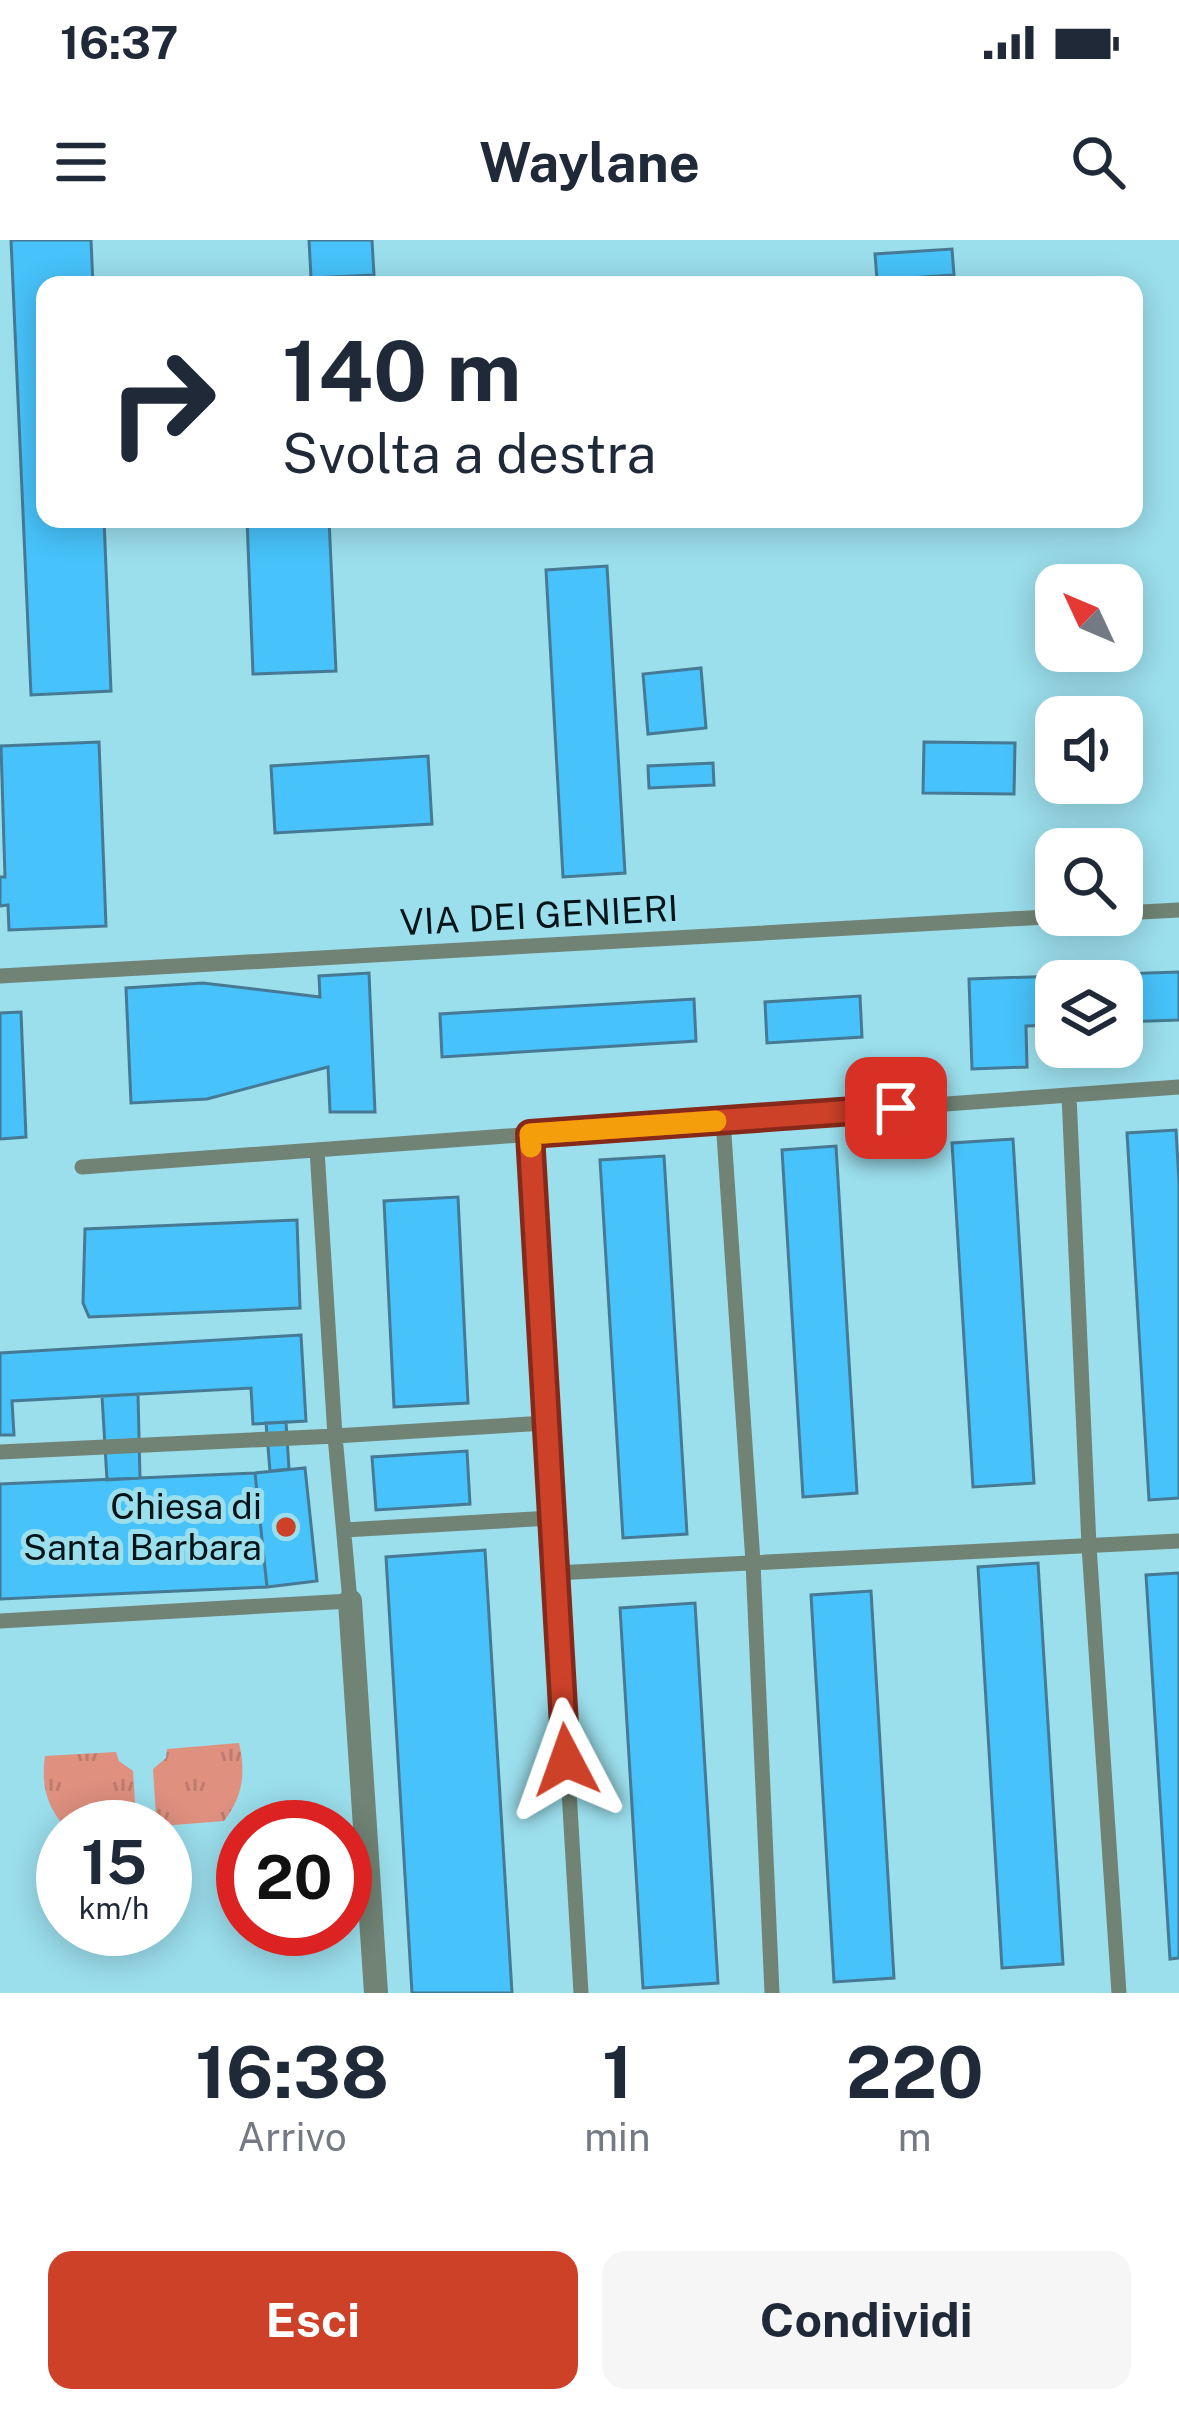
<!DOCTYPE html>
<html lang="it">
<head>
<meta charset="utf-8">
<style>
  :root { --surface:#fff; --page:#f6f6f7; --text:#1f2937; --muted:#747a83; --accent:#cc4128 }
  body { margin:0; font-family:"Public Sans",sans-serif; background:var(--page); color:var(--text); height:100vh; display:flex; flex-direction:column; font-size:45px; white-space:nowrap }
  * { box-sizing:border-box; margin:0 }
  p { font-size:39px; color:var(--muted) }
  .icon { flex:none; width:66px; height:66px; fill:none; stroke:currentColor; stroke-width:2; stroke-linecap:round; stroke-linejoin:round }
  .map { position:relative; height:1753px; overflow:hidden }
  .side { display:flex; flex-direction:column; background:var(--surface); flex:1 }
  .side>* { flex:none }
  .guide { position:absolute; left:36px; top:36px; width:1107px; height:252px; border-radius:24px; box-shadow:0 6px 30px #0003; background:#fff; color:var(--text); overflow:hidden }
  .needle { width:78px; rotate:314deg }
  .fabs { position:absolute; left:1035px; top:324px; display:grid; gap:24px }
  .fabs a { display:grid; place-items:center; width:108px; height:108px; border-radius:24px; background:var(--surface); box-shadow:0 6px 30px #0003; font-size:60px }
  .speed { position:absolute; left:36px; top:1560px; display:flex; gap:24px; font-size:60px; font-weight:700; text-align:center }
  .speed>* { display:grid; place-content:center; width:156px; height:156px; border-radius:50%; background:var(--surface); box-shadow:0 6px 30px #0003; line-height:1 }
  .speed small { font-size:30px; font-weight:400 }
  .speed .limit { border:18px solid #d22; background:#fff; color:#111 }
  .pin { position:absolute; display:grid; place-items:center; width:102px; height:102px; color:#fff; margin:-51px; border-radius:24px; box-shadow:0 6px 18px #0006 }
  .me { position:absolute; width:132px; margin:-66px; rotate:356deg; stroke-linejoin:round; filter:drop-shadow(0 0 9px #0008) }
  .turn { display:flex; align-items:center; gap:42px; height:252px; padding:0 48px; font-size:54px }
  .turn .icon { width:156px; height:156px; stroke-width:2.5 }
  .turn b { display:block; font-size:84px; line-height:102px }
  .eta { display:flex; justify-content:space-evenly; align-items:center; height:204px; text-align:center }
  .eta b { font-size:72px; font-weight:700; line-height:84px }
  .action { display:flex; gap:24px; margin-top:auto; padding:24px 48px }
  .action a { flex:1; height:138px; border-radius:24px; background:var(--accent); color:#fff; font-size:48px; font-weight:700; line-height:138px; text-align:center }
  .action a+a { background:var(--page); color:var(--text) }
  .status { display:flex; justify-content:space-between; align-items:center; height:84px; padding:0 60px; background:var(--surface); direction:ltr }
  .status svg { height:33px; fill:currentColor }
  header { display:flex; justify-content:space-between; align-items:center; height:156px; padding:0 48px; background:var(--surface); font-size:54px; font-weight:700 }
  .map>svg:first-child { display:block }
  .grass { fill:url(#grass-tufts) }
  .building { fill:#47c2fa; stroke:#467a94; stroke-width:3 }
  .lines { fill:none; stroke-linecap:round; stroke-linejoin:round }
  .service { stroke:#708374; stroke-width:15 }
  .pedestrian { stroke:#708374; stroke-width:24 }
  .route-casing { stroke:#852a1a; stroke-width:30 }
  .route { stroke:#cc4128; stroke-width:21 }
  .slow { stroke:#f59e0b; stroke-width:21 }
  .poi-dot { fill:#cc4128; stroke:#9bdeec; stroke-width:4.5 }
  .labels { text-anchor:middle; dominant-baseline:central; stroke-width:10; stroke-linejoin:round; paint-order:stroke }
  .street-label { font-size:36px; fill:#001419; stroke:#9bdeec }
  .poi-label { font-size:36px; fill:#001419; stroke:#9bdeec; text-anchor:end }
</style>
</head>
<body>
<div class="status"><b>16:37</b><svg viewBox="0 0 49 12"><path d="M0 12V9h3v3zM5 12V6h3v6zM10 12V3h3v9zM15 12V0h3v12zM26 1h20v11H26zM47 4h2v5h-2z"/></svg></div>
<header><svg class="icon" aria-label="menu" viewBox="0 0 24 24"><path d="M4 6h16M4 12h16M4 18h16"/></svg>Waylane<svg class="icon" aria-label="search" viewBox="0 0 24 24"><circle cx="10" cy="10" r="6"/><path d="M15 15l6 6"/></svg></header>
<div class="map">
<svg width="1179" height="1753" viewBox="0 0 1179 1753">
  <defs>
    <pattern id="grass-tufts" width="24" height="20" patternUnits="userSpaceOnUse" patternTransform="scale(3)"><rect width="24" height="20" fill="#df907f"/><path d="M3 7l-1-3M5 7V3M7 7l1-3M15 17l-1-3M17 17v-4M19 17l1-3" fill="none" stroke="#be7b6d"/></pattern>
  </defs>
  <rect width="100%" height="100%" fill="#9bdeec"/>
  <!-- grass -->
  <path class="grass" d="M 239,1503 C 246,1533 243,1556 224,1581 L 161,1586 L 161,1577 L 156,1576 L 153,1529 L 166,1518 L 167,1509 Z
    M 116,1512 L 119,1521 L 133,1531 L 136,1578 L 131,1579 L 132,1587 L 65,1587 C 46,1566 41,1543 45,1516 Z"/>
  <!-- building -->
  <path class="building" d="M 11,0 L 91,0 L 93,45 L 45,45 L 45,279 L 104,279 L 111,451 L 31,455 Z
    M 309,0 L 372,0 L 374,35 L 311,38 Z
    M 952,9 L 954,35 L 877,40 L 875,14 Z
    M 247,279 L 329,279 L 336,431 L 253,434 Z
    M 607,326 L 625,633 L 563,637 L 546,330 Z
    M 701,428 L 706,488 L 648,494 L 643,434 Z
    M 99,502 L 106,686 L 9,690 L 8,665 L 0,666 L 0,637 L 5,637 L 1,506 Z
    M 924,502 L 1015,503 L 1014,554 L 923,553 Z
    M 1122,513 L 1134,513 L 1135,551 L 1050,554 L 1048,516 L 1056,516 L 1056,543 L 1122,543 Z
    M 428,516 L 432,584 L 275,593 L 271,526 Z
    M 713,523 L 714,545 L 649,548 L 648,526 Z
    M 1179,732 L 1179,780 L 1122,782 L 1122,741 L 1056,741 L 1056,785 L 1026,786 L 1027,827 L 972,829 L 969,739 Z
    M 369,733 L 375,872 L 330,872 L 328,827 L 207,859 L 131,863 L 126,748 L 203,743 L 320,757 L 319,736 Z
    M 860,756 L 862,797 L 767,803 L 765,762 Z
    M 694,759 L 696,801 L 442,817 L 440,774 Z
    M 21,772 L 26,897 L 0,899 L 0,773 Z
    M 1176,890 L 1179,942 L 1179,1258 L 1149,1260 L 1127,893 Z
    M 1013,899 L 1034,1243 L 973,1247 L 952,903 Z
    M 836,906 L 857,1253 L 803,1257 L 782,910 Z
    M 664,916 L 687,1294 L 623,1298 L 600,920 Z
    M 458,957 L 468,1163 L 394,1167 L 384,961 Z
    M 297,980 L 300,1068 L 89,1077 L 83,1063 L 85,989 Z
    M 301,1095 L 306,1181 L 253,1184 L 251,1148 L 12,1161 L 14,1195 L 0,1195 L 0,1113 Z
    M 138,1154 L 140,1238 L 107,1240 L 102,1156 Z
    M 286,1182 L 289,1229 L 270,1231 L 266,1183 Z
    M 467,1211 L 470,1264 L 376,1270 L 372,1217 Z
    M 305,1228 L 317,1341 L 267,1347 L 0,1359 L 0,1244 L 255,1233 Z
    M 305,1228 L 317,1341 L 267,1347 L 255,1233 Z
    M 485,1310 L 512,1753 L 412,1753 L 386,1317 Z
    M 1038,1323 L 1063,1724 L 1002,1728 L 978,1327 Z
    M 1179,1333 L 1179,1718 L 1170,1719 L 1146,1335 Z
    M 871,1351 L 894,1738 L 834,1742 L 811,1355 Z
    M 695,1363 L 718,1743 L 643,1748 L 620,1368 Z"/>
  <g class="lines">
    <!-- service -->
    <path class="service" d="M 1122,673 L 1179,670
      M 0,736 L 1082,675
      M 1069,855 L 1089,1306 L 1119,1753
      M 723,880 L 753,1322 L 772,1753
      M 530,894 L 581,1753
      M 82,927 L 1179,847
      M 0,1212 L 335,1196 L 317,910
      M 344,1290 L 551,1278
      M 555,1333 L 1179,1301
      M 0,1381 L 350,1361 L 335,1196 L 546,1183"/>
    <!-- pedestrian -->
    <path class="pedestrian" d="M 350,1361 L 376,1753"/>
  </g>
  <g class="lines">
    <!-- route casing -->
    <g class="route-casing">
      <path id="route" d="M 566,1520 L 530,894 L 896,868"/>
    </g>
    <!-- route -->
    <use href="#route" class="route"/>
    <!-- slow -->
    <path class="slow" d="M 531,907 L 530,894 L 716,881"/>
  </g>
  <!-- markers -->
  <circle class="poi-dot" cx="286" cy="1287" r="12"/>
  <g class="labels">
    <!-- street labels -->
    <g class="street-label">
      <text transform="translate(539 675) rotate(-3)">VIA DEI GENIERI</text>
    </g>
    <!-- poi labels -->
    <g class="poi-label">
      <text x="262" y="1266">Chiesa di<tspan x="262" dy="41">Santa Barbara</tspan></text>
    </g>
  </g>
</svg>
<div class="fabs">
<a><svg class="needle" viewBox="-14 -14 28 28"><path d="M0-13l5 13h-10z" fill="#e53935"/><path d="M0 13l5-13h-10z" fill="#747a83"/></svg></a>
<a><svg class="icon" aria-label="sound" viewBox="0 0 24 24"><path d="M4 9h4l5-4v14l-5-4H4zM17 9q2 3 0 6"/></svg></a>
<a><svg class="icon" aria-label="search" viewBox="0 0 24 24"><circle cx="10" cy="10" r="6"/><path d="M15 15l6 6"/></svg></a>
<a><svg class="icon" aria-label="layers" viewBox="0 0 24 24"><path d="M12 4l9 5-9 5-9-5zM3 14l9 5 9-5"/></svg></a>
</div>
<div class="speed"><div>15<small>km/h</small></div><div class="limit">20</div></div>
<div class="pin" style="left:896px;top:868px;background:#d93025"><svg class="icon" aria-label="arrive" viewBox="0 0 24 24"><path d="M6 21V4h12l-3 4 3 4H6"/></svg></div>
<svg class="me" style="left:566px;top:1520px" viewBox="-20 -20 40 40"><path d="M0-17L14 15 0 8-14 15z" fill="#cc4128" stroke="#fff" stroke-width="4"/></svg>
<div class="guide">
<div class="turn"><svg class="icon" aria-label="right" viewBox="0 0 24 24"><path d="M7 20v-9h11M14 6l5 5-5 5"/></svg><div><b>140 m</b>Svolta a destra</div></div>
</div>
</div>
<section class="side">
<div class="eta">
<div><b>16:38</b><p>Arrivo</p></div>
<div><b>1</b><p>min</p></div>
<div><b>220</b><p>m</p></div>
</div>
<div class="action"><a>Esci</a><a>Condividi</a></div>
</section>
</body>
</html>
